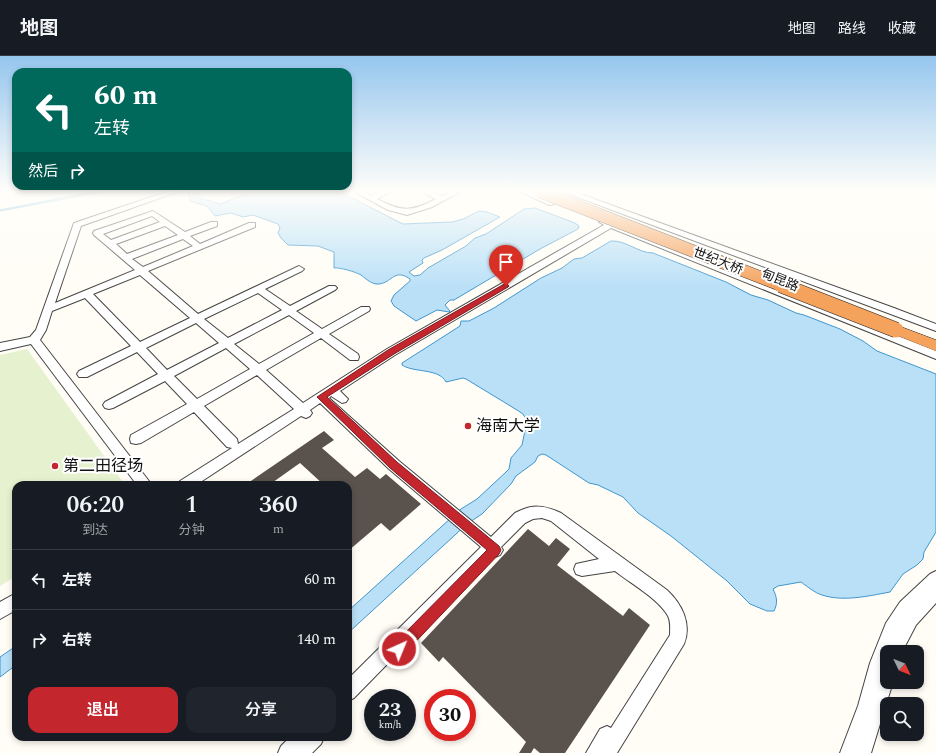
<!DOCTYPE html>
<html lang="zh">
<head>
<meta charset="utf-8">
<style>
  :root { --surface:#171b24; --page:#20242c; --text:#f1f3f6; --muted:#9ea1a6; --line:#363941; --accent:#c4262e }
  body { margin:0; font-family:Spectral,"Noto Sans SC",serif; background:var(--page); color:var(--text); height:100vh; display:flex; flex-direction:column; font-size:15px; white-space:nowrap }
  * { box-sizing:border-box; margin:0 }
  p { font-size:13px; color:var(--muted) }
  .icon { flex:none; width:22px; height:22px; fill:none; stroke:currentColor; stroke-width:2; stroke-linecap:round; stroke-linejoin:round }
  .map { position:relative; flex:1; overflow:hidden }
  .panel { position:absolute; left:12px; top:425px; width:340px; height:260px; display:flex; flex-direction:column; background:var(--surface); border-radius:12px; box-shadow:0 2px 6px #0003 }
  .panel>* { flex:none }
  .top-card { position:absolute; left:12px; top:12px; width:340px; height:122px; border-radius:12px; box-shadow:0 2px 6px #0003; background:#00695c; color:#fff; overflow:hidden }
  .needle { width:26px; rotate:133deg }
  .fabs { position:absolute; left:880px; top:589px; display:grid; gap:8px }
  .fabs a { display:grid; place-items:center; width:44px; height:44px; border-radius:8px; background:var(--surface); box-shadow:0 2px 6px #0003; font-size:20px }
  .speed { position:absolute; left:364px; top:633px; display:flex; gap:8px; font-size:20px; font-weight:700; text-align:center }
  .speed>* { display:grid; place-content:center; width:52px; height:52px; border-radius:50%; background:var(--surface); box-shadow:0 2px 6px #0003; line-height:1 }
  .speed small { font-size:10px; font-weight:400 }
  .speed .limit { border:6px solid #d22; background:#fff; color:#111 }
  .pin { position:absolute; display:grid; place-items:center; width:34px; height:34px; color:#fff; margin:-41px -17px; border-radius:50% 50% 50% 0; rotate:-45deg; box-shadow:0 0 4px #0007 }
  .pin .icon { rotate:45deg }
  .me { position:absolute; width:44px; margin:-22px; rotate:44deg; stroke-linejoin:round; filter:drop-shadow(0 0 3px #0008) }
  .turn { display:flex; align-items:center; gap:14px; height:84px; padding:0 16px; font-size:18px }
  .turn .icon { width:52px; height:52px; stroke-width:2.5 }
  .turn b { display:block; font-size:28px; line-height:34px }
  .then { display:flex; align-items:center; height:38px; padding:0 16px; background:#0003; gap:8px; font-size:15px }
  .eta { display:flex; justify-content:space-evenly; align-items:center; height:68px; text-align:center }
  .eta b { font-size:24px; font-weight:600; line-height:28px }
  .button { display:flex; gap:8px; margin-top:auto; padding:8px 16px }
  .button a { flex:1; height:46px; border-radius:12px; background:var(--accent); color:#fff; font-size:16px; font-weight:600; line-height:46px; text-align:center }
  .button a+a { background:var(--page); color:var(--text) }
  ul { padding:0; list-style:none }
  li { display:flex; align-items:center; gap:12px; height:60px; padding:0 16px; border-top:1px solid var(--line) }
  li div { flex:1 }
  li b { display:block; font-size:15px }
  li em { font-style:normal }
  header { display:flex; align-items:center; gap:24px; box-sizing:border-box; height:56px; padding:0 20px; background:var(--surface); border-bottom:1px solid var(--line) }
  header strong { font-size:19px }
  nav { display:flex; gap:22px; margin-inline-start:auto; font-size:14px }
  .map>svg:first-child { display:block }
  .pitch { fill:#e6f2cf }
  .water { fill:#b9e0f7; stroke:#3f96cf }
  .building { fill:#5a524d }
  .lines { fill:none; stroke-linecap:round; stroke-linejoin:round }
  .minor-casing { stroke:#444; stroke-width:2 }
  .highway-casing { stroke:#222; stroke-width:1 }
  .minor { fill:#fff; fill-rule:evenodd }
  .highway { fill:#f5a25d; fill-rule:evenodd }
  .highway-bridge-far1-casing { stroke:#222; stroke-width:13; stroke-linecap:butt }
  .highway-bridge-casing { stroke:#222; stroke-width:16; stroke-linecap:butt }
  .highway-bridge-far1 { stroke:#f5a25d; stroke-width:12 }
  .highway-bridge { stroke:#f5a25d; stroke-width:15 }
  .route { fill:#c4262e; stroke:#7f191e }
  .poi-dot { fill:#c4262e; stroke:#fff; stroke-width:1.5 }
  .labels { text-anchor:middle; dominant-baseline:central; stroke-width:4; stroke-linejoin:round; paint-order:stroke }
  .far-street-label { font-size:13px; fill:#111; stroke:#fff }
  .poi-label { font-size:16px; fill:#111; stroke:#fff; text-anchor:start }
</style>
</head>
<body>
<header>
<strong>地图</strong>
<nav><a>地图</a><a>路线</a><a>收藏</a></nav>
</header>
<div class="map">
<svg width="936" height="697" viewBox="0 0 936 697">
  <rect width="100%" height="100%" fill="#fffdf5"/>
  <!-- pitch -->
  <path class="pitch" d="M 27,293 L 125,429 L 16,429 L 16,520 L 0,530 L 0,299 Z"/>
  <!-- water -->
  <path class="water" d="M 91,136 L 101,136 L 0,155 L 0,154 Z
    M 187,136 L 197,136 L 198,141 L 200,142 L 220,148 L 251,136 L 340,136 L 403,168 L 452,166 L 463,163 L 479,155 L 487,156 L 500,161 L 442,194 L 424,202 L 422,204 L 423,207 L 409,216 L 414,220 L 420,219 L 428,212 L 466,190 L 475,182 L 486,178 L 524,153 L 535,152 L 575,167 L 579,170 L 578,173 L 540,193 L 454,244 L 450,244 L 445,249 L 450,255 L 449,256 L 437,254 L 416,265 L 394,250 L 391,245 L 394,239 L 410,225 L 410,223 C 393,211 392,229 376,228 C 370,227 365,222 361,219 C 356,216 339,211 334,212 L 334,196 L 318,190 L 288,189 L 281,182 L 278,177 L 280,172 L 278,168 L 253,159 L 243,161 L 231,157 L 215,160 L 207,150 L 190,145 L 190,140 Z
    M 611,185 C 626,184 638,197 653,197 L 726,226 L 751,239 L 768,244 L 796,257 L 804,259 L 840,273 L 863,285 L 877,295 L 936,318 L 936,476 L 924,496 L 923,503 L 917,509 L 903,518 L 890,536 C 869,540 843,546 822,539 C 815,537 808,531 801,526 L 778,530 L 773,533 C 777,541 778,547 774,555 L 767,555 L 750,548 L 727,525 L 671,480 L 638,457 L 623,441 L 598,429 L 589,427 L 546,399 L 542,398 L 538,400 L 535,406 L 516,420 L 511,428 L 482,458 L 467,468 L 348,577 L 348,555 L 461,453 L 477,443 L 506,416 L 509,413 L 511,402 L 522,389 L 527,365 L 523,358 L 517,354 L 466,323 L 463,322 L 446,326 C 439,312 414,317 402,309 L 402,307 L 460,270 L 461,265 L 469,265 L 494,252 L 541,222 L 562,212 L 574,203 L 582,202 Z
    M 16,590 L 16,609 L 0,621 L 0,601 Z"/>
  <!-- building -->
  <path class="building" d="M 324,375 L 334,384 L 322,392 L 355,421 L 367,412 L 380,423 L 386,418 L 421,448 L 390,475 L 381,467 L 348,495 L 348,429 L 324,429 L 300,407 L 269,429 L 245,429 Z
    M 528,473 L 549,490 L 556,482 L 570,493 L 557,509 L 623,560 L 629,552 L 650,569 L 565,697 L 540,697 L 534,692 L 531,697 L 519,697 L 526,686 L 443,601 L 439,606 L 421,587 Z"/>
  <g class="lines">
    <!-- minor casing -->
    <g class="minor-casing">
      <path id="minor" d="M 166,136 L 177,136 L 81,170 L 55,247 L 135,214 L 94,179 L 93,177 L 94,175 L 153,155 L 185,176 L 211,166 L 217,166 L 217,170 L 190,180 L 200,188 L 249,167 L 255,167 L 255,171 L 148,215 L 198,258 L 299,210 L 304,213 L 302,215 L 265,233 L 290,250 L 329,230 L 335,230 L 337,232 L 335,234 L 296,255 L 322,273 L 361,251 L 369,251 L 370,253 L 369,255 L 329,278 L 358,298 L 359,301 L 358,304 L 350,304 L 321,282 L 266,314 L 303,347 L 387,293 L 604,169 L 599,166 L 603,164 L 936,295 L 936,303 L 611,172 L 395,299 L 340,335 L 348,343 L 346,346 L 342,347 L 331,340 L 329,342 L 399,405 L 491,481 L 515,457 C 532,448 544,449 561,457 L 667,534 C 682,548 692,568 684,588 L 617,697 L 586,697 L 600,673 L 607,670 L 611,672 L 670,579 C 670,573 671,566 668,560 C 659,543 630,527 615,515 L 582,520 L 576,518 L 574,513 L 576,508 L 599,503 L 551,465 L 542,462 L 533,463 L 525,467 L 501,491 L 503,494 L 500,499 L 495,501 L 493,500 L 354,642 L 348,645 L 348,623 L 481,491 L 389,413 L 320,347 L 310,354 L 312,357 L 310,360 L 306,362 L 301,360 L 196,429 L 178,429 L 180,425 L 232,392 L 227,391 L 194,356 L 141,387 L 136,388 L 131,387 L 130,383 L 131,379 L 187,348 L 165,325 L 113,352 L 109,353 L 105,352 L 103,349 L 105,346 L 158,318 L 137,296 L 87,321 L 79,321 L 77,318 L 79,315 L 131,290 L 85,242 L 52,255 L 46,274 L 40,284 L 152,429 L 137,429 L 31,288 L 0,295 L 0,287 L 30,281 L 36,274 L 74,167 ZM 152,160 L 160,166 L 111,184 L 103,178 ZM 165,170 L 178,179 L 127,198 L 116,188 ZM 183,183 L 193,190 L 143,211 L 132,203 ZM 140,219 L 190,262 L 140,286 L 93,238 ZM 258,237 L 282,254 L 228,282 L 204,263 ZM 289,259 L 314,277 L 259,308 L 234,288 ZM 196,267 L 219,287 L 167,314 L 146,292 ZM 226,292 L 250,313 L 197,343 L 174,320 ZM 257,319 L 294,353 L 238,388 L 237,383 L 204,350 Z
        M 355,136 L 365,136 L 371,140 L 380,136 L 390,136 L 377,143 C 402,156 411,156 436,143 L 422,136 L 432,136 L 442,140 L 450,136 L 460,136 L 432,151 L 407,159 L 388,154 Z
        M 521,136 L 531,136 L 556,147 L 552,149 L 549,149 Z
        M 564,136 L 575,136 L 894,252 L 936,268 L 936,275 Z
        M 936,515 L 936,547 L 916,569 L 902,596 L 887,596 L 887,626 L 893,626 L 871,697 L 840,697 L 858,650 L 870,607 L 886,567 L 900,546 L 930,518 Z
        M 16,537 L 16,554 L 0,563 L 0,546 Z
        M 290,681 L 324,681 L 321,688 L 312,697 L 278,697 L 281,690 Z"/>
    </g>
    <!-- highway casing -->
    <g class="highway-casing">
      <path id="highway" d="M 896,269 L 936,284 L 936,295 L 891,277 L 889,274 L 891,271 Z"/>
    </g>
    <!-- minor -->
    <use href="#minor" class="minor"/>
    <!-- highway -->
    <use href="#highway" class="highway"/>
    <!-- highway-bridge-far1 casing -->
    <g class="highway-bridge-far1-casing">
      <path id="highway-bridge-far1" d="M 541,136 L 783,230"/>
    </g>
    <!-- highway-bridge casing -->
    <g class="highway-bridge-casing">
      <path id="highway-bridge" d="M 781,229 L 896,274"/>
    </g>
    <!-- highway-bridge-far1 -->
    <use href="#highway-bridge-far1" class="highway-bridge-far1"/>
    <!-- highway-bridge -->
    <use href="#highway-bridge" class="highway-bridge"/>
  </g>
  <!-- sky -->
  <linearGradient id="sky" x2="0" y2="1"><stop stop-color="#95c6ee"/><stop offset="0.58" stop-color="#fffefa"/><stop offset="1" stop-color="#fffefa" stop-opacity="0"/></linearGradient>
  <rect width="936" height="233" fill="url(#sky)"/>
  <!-- route -->
  <path class="route" d="M 506,227 L 509,230 L 508,231 L 394,298 L 327,341 L 397,406 L 499,490 L 501,494 L 499,498 L 404,598 L 399,600 L 394,598 L 392,593 L 394,588 L 487,494 L 390,412 L 317,341 L 388,294 Z"/>
  <!-- markers -->
  <g class="poi-dot">
    <circle cx="468" cy="370" r="4"/>
    <circle cx="55" cy="410" r="4"/>
  </g>
  <g class="labels">
    <!-- far-street labels -->
    <g class="far-street-label">
      <text transform="translate(718 205) rotate(21)">世纪大桥</text>
      <text transform="translate(780 224) rotate(22)">甸昆路</text>
    </g>
    <!-- poi labels -->
    <g class="poi-label">
      <text x="476" y="370">海南大学</text>
      <text x="63" y="410">第二田径场</text>
    </g>
  </g>
</svg>
<div class="fabs">
<a><svg class="needle" viewBox="-14 -14 28 28"><path d="M0-13l5 13h-10z" fill="#e53935"/><path d="M0 13l5-13h-10z" fill="#9ea1a6"/></svg></a>
<a><svg class="icon" aria-label="search" viewBox="0 0 24 24"><circle cx="10" cy="10" r="6"/><path d="M15 15l6 6"/></svg></a>
</div>
<div class="speed"><div>23<small>km/h</small></div><div class="limit">30</div></div>
<div class="pin" style="left:506px;top:230px;background:#d93025"><svg class="icon" aria-label="arrive" viewBox="0 0 24 24"><path d="M6 21V4h12l-3 4 3 4H6"/></svg></div>
<svg class="me" style="left:399px;top:593px" viewBox="-20 -20 40 40"><circle r="17" fill="#c4262e" stroke="#fff" stroke-width="3"/><path d="M0-11L8 9 0 5-8 9z" fill="#fff"/></svg>
<div class="top-card">
<div class="turn"><svg class="icon" aria-label="left" viewBox="0 0 24 24"><path d="M17 20v-9H6M10 6l-5 5 5 5"/></svg><div><b>60 m</b>左转</div></div>
<div class="then">然后<svg class="icon" aria-label="right" viewBox="0 0 24 24"><path d="M7 20v-9h11M14 6l5 5-5 5"/></svg></div>
</div>
<section class="panel">
<div class="eta">
<div><b>06:20</b><p>到达</p></div>
<div><b>1</b><p>分钟</p></div>
<div><b>360</b><p>m</p></div>
</div>
<ul>
<li><svg class="icon" aria-label="left" viewBox="0 0 24 24"><path d="M17 20v-9H6M10 6l-5 5 5 5"/></svg><div><b>左转</b></div><em>60 m</em></li>
<li><svg class="icon" aria-label="right" viewBox="0 0 24 24"><path d="M7 20v-9h11M14 6l5 5-5 5"/></svg><div><b>右转</b></div><em>140 m</em></li>
</ul>
<div class="button"><a>退出</a><a>分享</a></div>
</section>
</div>
</body>
</html>
